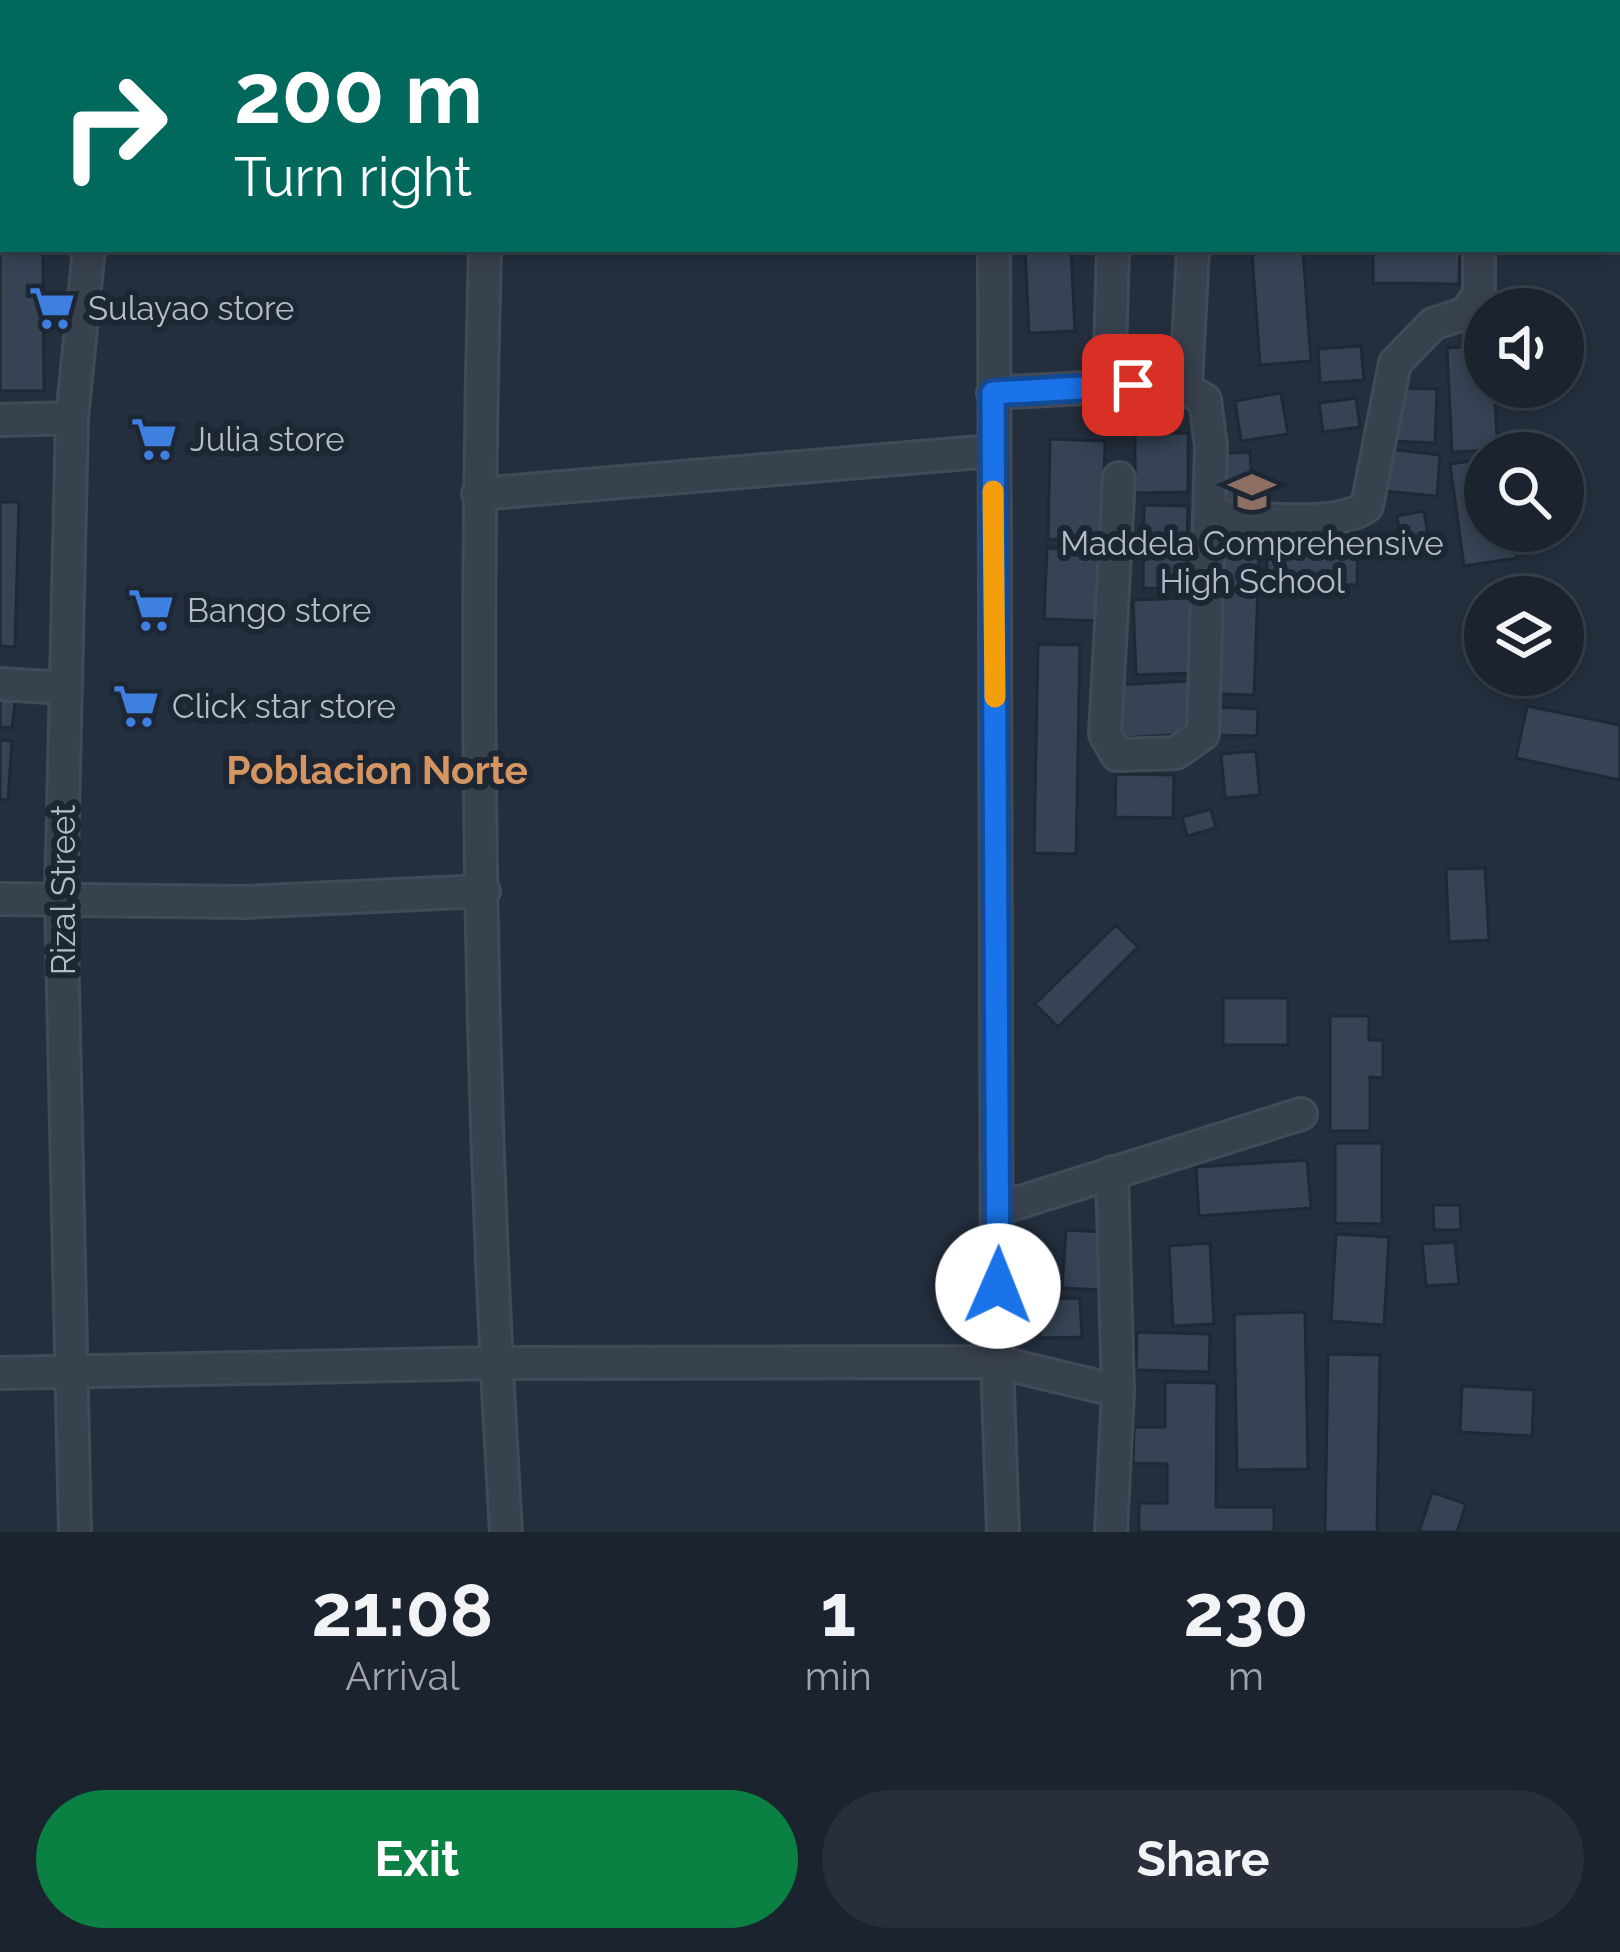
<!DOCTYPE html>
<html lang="en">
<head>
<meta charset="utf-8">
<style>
  :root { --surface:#1b232e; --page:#282f3a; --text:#f1f3f6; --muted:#a0a4aa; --line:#39404a; --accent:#0b8043 }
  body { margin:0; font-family:Raleway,sans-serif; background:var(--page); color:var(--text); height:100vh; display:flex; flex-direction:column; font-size:45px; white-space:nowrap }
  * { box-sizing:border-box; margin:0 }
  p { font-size:39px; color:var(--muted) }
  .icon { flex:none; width:66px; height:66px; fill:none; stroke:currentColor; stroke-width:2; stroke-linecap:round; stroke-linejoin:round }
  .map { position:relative; height:1532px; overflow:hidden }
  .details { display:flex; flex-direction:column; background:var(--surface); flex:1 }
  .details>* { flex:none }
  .hud { position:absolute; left:0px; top:0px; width:1620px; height:252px; box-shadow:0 6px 18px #0003,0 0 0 3px var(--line); background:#00695c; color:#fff; overflow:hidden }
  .tools { position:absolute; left:1464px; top:288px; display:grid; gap:24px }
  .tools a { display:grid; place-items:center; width:120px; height:120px; border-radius:50%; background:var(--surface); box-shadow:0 6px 18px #0003,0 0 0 3px var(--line); font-size:60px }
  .pin { position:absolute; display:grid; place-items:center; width:102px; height:102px; color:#fff; margin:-51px; border-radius:24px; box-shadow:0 6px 18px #0006 }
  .me { position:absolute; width:132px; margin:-66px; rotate:1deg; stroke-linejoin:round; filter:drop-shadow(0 0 9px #0008) }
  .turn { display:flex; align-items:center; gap:42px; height:252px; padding:0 36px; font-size:54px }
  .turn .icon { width:156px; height:156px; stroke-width:2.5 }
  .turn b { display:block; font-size:84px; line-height:102px }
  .eta { display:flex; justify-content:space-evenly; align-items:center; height:204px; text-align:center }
  .eta b { font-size:72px; font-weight:700; line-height:84px }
  .primary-button { display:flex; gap:24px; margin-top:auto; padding:24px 36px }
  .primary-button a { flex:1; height:138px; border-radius:72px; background:var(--accent); color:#fff; font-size:48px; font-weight:700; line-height:138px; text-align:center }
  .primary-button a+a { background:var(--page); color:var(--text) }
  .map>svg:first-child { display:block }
  .building { fill:#364354; stroke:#1f2835; stroke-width:3 }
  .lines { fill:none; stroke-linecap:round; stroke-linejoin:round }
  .minor-casing { stroke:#414a57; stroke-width:36 }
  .minor { stroke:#38414e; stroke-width:30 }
  .route-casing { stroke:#114b97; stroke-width:30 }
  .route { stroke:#1a73e8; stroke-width:21 }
  .slow { stroke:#f59e0b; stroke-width:21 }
  .labels { text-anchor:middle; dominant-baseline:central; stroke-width:12; stroke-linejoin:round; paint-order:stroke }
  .poi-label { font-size:33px; fill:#b4bcc9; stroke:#1d2633; text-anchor:start }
  .street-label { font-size:33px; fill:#b4bcc9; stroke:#1d2633 }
  .quarter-label { font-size:39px; font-weight:bold; fill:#d59563; stroke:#1d2633 }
</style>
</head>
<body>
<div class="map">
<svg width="1620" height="1532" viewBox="0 0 1620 1532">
  <rect width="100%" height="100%" fill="#242f3e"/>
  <!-- building -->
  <path class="building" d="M 0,0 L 42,0 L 3,3 L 3,249 L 43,249 L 44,391 L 0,391 Z
    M 1025,249 L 1071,249 L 1075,331 L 1029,333 Z
    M 1373,249 L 1460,249 L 1459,284 L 1373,283 Z
    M 1303,251 L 1311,361 L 1260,365 L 1252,254 Z
    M 1361,346 L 1364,380 L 1320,383 L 1318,349 Z
    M 1485,346 L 1485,387 L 1494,387 L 1498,450 L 1452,452 L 1447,348 Z
    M 1394,388 L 1437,389 L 1435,443 L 1392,441 Z
    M 1281,393 L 1288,434 L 1241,441 L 1235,401 Z
    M 1356,398 L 1360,427 L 1323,432 L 1319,403 Z
    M 1135,433 L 1188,433 L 1188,492 L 1135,493 Z
    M 1050,439 L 1105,441 L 1103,540 L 1048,539 Z
    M 1388,449 L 1440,455 L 1437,496 L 1384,491 Z
    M 1250,452 L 1253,507 L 1226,508 L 1223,453 Z
    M 1485,459 L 1485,531 L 1513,531 L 1517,558 L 1464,566 L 1450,464 Z
    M 0,502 L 19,502 L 15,647 L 0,646 Z
    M 1144,505 L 1188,506 L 1186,589 L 1143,588 Z
    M 1424,511 L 1429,540 L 1402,545 L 1397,516 Z
    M 1223,530 L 1260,532 L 1254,695 L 1217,694 Z
    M 1267,536 L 1358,537 L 1357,585 L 1267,583 Z
    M 1047,548 L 1102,550 L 1099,621 L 1044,619 Z
    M 1190,598 L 1193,673 L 1136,675 L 1133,600 Z
    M 1038,644 L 1080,645 L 1076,854 L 1034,853 Z
    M 1190,681 L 1192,734 L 1121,738 L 1117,685 Z
    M 0,693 L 16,695 L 12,728 L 0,727 Z
    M 1527,706 L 1620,725 L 1620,780 L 1516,758 Z
    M 1217,707 L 1258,709 L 1257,736 L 1216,735 Z
    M 0,740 L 12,741 L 8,800 L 0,799 Z
    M 1256,751 L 1260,795 L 1225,798 L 1221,754 Z
    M 1116,774 L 1174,775 L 1173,818 L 1115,817 Z
    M 1211,809 L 1216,828 L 1187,836 L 1182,817 Z
    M 1485,868 L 1489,940 L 1449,942 L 1446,869 Z
    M 1116,925 L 1138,947 L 1058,1027 L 1035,1004 Z
    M 1223,998 L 1288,998 L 1288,1045 L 1223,1045 Z
    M 1330,1016 L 1369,1016 L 1369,1040 L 1383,1040 L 1383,1078 L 1370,1077 L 1370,1131 L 1330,1131 Z
    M 1335,1143 L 1382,1143 L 1382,1224 L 1335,1223 Z
    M 1307,1160 L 1311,1208 L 1199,1216 L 1196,1167 Z
    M 1433,1205 L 1460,1205 L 1461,1230 L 1434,1230 Z
    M 1066,1230 L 1105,1232 L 1103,1290 L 1062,1288 Z
    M 1336,1234 L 1389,1237 L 1384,1325 L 1331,1321 Z
    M 1455,1242 L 1459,1284 L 1426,1286 L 1422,1244 Z
    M 1210,1243 L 1214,1324 L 1173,1326 L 1169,1246 Z
    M 1080,1298 L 1082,1337 L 1040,1338 L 1039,1299 Z
    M 1305,1312 L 1308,1469 L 1237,1470 L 1234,1314 Z
    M 1137,1332 L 1210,1334 L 1209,1372 L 1136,1370 Z
    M 1328,1354 L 1380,1355 L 1377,1532 L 1325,1532 Z
    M 1165,1382 L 1217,1383 L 1216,1507 L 1274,1507 L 1274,1532 L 1139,1532 L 1139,1503 L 1167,1503 L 1167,1464 L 1133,1463 L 1134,1427 L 1165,1427 Z
    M 1462,1386 L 1534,1390 L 1532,1436 L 1460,1432 Z
    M 1432,1492 L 1466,1504 L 1457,1532 L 1419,1532 Z"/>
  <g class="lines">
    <!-- minor casing -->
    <g class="minor-casing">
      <path id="minor" d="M 837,0 L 848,3
        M 1263,0 L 1264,3
        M 113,3 L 114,0
        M 383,3 L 383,0
        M 568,3 L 570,0
        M 1617,82 L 1620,82
        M 485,249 C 473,676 480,1106 506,1532
        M 994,249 L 997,1362 L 1003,1532
        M 1186,385 L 1193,249
        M 1109,386 L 1113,249
        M 993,393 L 1175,383 L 1205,400 L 1211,446 L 1203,734 L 1176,753 L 1117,755 L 1105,734 L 1119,478
        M 0,420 L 72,418
        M 478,494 L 992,451
        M 1209,516 C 1248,517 1337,530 1367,506 L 1395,363 L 1433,324 L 1466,313 L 1479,294 L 1479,249
        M 0,684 L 66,688
        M 0,899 L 245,902 L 484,891
        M 998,1209 L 1301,1114
        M 0,1373 L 496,1363 L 997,1362 L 1118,1391
        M 75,1532 L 61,899 L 72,418 L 89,249
        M 1111,1532 L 1118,1391 L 1112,1172"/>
    </g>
    <!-- minor -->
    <use href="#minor" class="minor"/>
  </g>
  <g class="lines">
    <!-- route casing -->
    <g class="route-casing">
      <path id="route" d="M 998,1286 L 993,393 L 1133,385"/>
    </g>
    <!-- route -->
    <use href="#route" class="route"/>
    <!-- slow -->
    <path class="slow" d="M 993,491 L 995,697"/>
  </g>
  <!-- icons -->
  <defs>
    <g id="supermarket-bare" transform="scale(3.6)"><path d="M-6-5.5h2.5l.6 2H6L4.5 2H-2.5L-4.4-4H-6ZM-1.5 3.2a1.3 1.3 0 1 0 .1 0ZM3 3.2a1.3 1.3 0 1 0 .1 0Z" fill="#3f7fe0" stroke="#1d2633" stroke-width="2.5" paint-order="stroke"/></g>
    <g id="school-bare" transform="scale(3.6)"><path d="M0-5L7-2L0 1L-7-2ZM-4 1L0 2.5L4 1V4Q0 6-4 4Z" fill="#8d6e63" stroke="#1d2633" stroke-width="2.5" paint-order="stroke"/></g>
  </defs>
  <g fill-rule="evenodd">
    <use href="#supermarket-bare" x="52" y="308"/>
    <use href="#supermarket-bare" x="154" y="439"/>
    <use href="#school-bare" x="1252" y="492"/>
    <use href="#supermarket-bare" x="151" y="610"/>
    <use href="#supermarket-bare" x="136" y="706"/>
  </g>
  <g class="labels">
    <!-- poi labels -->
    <g class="poi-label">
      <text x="88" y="308">Sulayao store</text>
      <text x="190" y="439">Julia store</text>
      <text x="1252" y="543" text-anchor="middle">Maddela Comprehensive<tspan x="1252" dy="38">High School</tspan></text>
      <text x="187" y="610">Bango store</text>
      <text x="172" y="706">Click star store</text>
    </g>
    <!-- street labels -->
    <g class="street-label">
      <text transform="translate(63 890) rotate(-90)">Rizal Street</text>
    </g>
    <!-- quarter labels -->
    <g class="quarter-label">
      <text x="377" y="770">Poblacion Norte</text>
    </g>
  </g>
</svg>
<div class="tools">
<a><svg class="icon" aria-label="sound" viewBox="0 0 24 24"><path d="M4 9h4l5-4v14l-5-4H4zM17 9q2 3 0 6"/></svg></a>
<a><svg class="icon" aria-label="search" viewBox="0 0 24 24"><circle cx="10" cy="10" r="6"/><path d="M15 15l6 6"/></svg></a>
<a><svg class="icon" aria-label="layers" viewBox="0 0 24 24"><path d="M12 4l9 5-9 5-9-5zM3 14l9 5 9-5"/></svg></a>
</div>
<div class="pin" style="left:1133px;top:385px;background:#d93025"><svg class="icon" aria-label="arrive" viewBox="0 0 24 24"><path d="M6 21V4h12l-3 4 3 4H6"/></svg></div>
<svg class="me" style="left:998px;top:1286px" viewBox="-20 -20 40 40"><circle r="19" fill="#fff"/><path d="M0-13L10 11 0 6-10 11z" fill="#1a73e8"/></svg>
<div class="hud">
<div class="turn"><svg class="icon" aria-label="right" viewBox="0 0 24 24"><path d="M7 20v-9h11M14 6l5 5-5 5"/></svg><div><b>200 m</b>Turn right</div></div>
</div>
</div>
<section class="details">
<div class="eta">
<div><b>21:08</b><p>Arrival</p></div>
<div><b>1</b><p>min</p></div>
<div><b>230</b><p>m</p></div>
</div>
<div class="primary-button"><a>Exit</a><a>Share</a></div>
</section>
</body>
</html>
